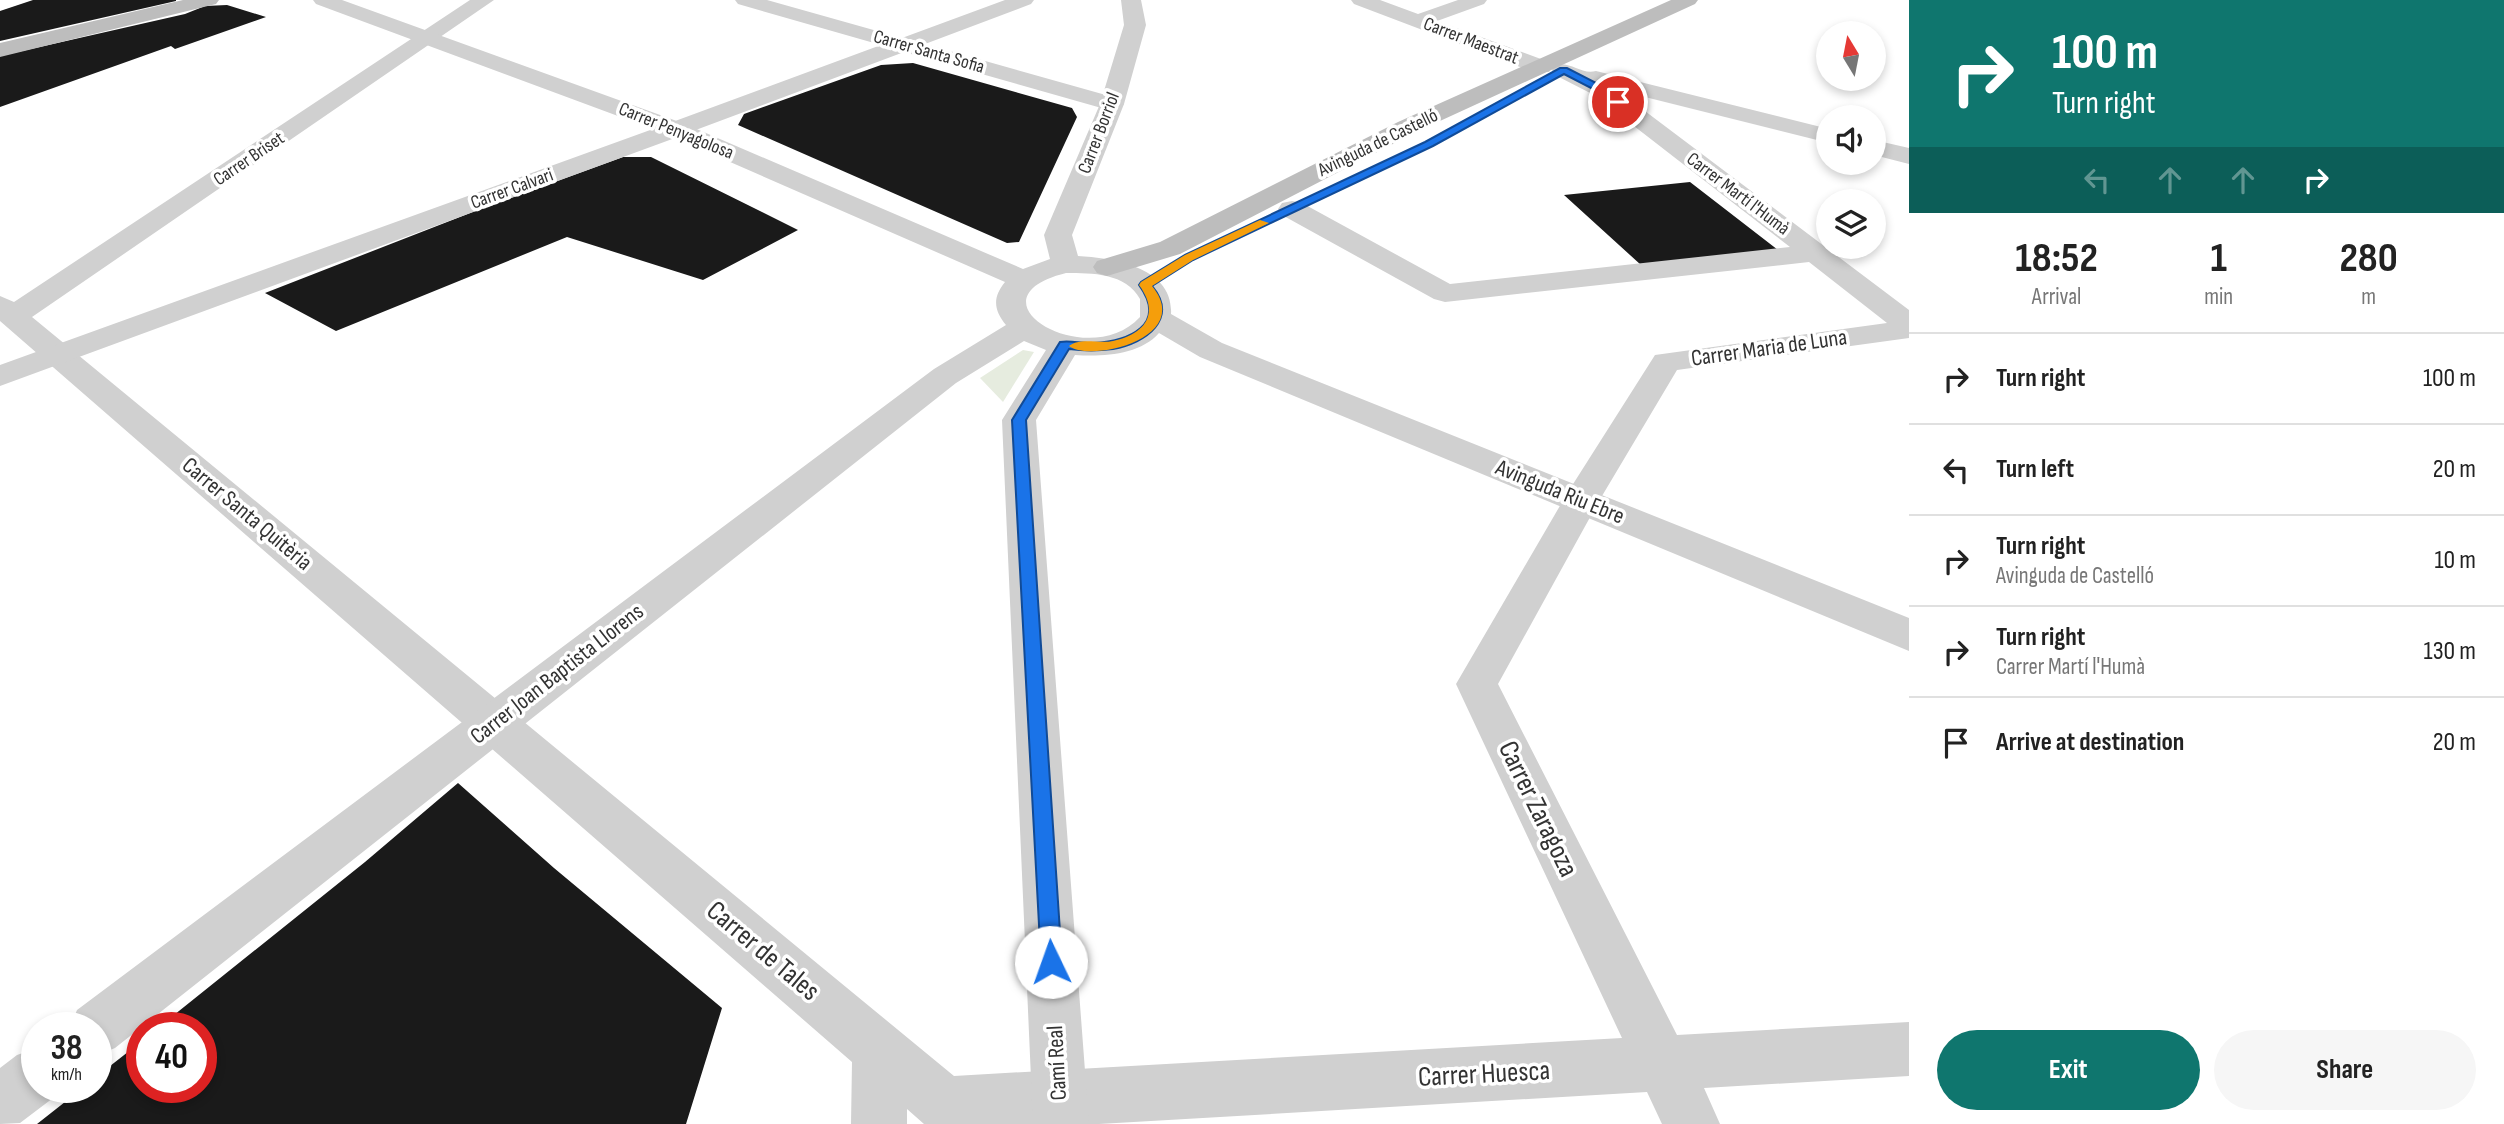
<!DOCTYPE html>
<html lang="en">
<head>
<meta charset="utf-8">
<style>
  :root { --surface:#fff; --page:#f6f6f6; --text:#222; --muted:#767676; --line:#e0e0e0; --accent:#0f766e }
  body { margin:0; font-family:"Sofia Sans Condensed",sans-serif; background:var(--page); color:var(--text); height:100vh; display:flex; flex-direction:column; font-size:26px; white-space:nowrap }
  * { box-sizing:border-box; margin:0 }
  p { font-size:23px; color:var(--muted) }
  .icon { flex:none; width:38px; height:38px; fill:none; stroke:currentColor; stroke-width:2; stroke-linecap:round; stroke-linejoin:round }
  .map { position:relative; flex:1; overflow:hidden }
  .details { display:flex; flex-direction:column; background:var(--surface); width:595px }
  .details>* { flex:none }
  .top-card { background:#0f766e; color:#fff; overflow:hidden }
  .needle { width:46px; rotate:350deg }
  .controls { position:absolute; left:1816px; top:21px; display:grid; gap:14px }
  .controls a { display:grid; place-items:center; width:70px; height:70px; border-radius:50%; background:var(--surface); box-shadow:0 4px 10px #0003; font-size:35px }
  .speed { position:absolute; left:21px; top:1012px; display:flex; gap:14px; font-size:35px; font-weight:700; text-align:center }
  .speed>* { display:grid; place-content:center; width:91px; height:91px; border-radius:50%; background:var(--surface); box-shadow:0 4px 10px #0003; line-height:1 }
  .speed small { font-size:18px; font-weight:400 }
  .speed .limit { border:10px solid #d22; background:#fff; color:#111 }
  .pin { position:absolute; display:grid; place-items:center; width:60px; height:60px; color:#fff; margin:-30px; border:4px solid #fff; border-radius:50%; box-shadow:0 2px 7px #0007 }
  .me { position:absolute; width:77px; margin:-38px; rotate:357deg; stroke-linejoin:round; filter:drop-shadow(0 0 5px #0008) }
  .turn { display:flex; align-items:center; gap:24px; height:147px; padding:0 28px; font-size:32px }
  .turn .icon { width:91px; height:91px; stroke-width:2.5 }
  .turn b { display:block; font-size:49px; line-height:60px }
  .lanes { display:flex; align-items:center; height:66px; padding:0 28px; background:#0003; justify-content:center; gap:35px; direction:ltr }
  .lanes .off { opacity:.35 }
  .eta { display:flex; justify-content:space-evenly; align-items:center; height:119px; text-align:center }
  .eta b { font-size:42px; font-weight:700; line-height:49px }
  .button { display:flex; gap:14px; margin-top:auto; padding:14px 28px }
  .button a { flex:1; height:80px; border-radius:42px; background:var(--accent); color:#fff; font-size:28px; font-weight:700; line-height:80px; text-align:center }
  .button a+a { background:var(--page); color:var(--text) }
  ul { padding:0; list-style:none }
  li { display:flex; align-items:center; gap:21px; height:91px; padding:0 28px; border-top:2px solid var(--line) }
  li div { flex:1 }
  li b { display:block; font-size:26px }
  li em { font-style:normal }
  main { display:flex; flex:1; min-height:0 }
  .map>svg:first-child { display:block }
  .green { fill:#e6ecdf }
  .building { fill:#1a1a1a }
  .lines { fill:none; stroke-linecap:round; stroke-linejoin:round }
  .minor { fill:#d0d0d0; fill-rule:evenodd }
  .tertiary { fill:#d0d0d0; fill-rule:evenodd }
  .secondary { fill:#bdbdbd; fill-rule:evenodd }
  .route { fill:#1a73e8; stroke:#114b97; stroke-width:2 }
  .slow { fill:#f59e0b }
  .labels { text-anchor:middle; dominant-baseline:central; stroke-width:7; stroke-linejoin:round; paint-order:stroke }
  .far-street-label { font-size:19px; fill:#333; stroke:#fff }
  .street-label { font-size:23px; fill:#333; stroke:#fff }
  .near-street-label { font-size:28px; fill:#333; stroke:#fff }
</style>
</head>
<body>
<main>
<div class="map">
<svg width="1909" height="1124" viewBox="0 0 1909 1124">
  <rect width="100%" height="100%" fill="#fff"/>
  <!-- green -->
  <path class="green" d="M 1023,350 L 1034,352 L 1003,402 L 980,378 Z"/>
  <!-- building -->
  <path class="building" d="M 33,0 L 176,0 L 176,1 L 0,41 L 0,11 Z
    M 227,5 L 266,17 L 175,49 L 171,46 L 0,107 L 0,56 L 185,14 L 205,6 Z
    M 913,63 L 1072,108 L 1077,117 L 1019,242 L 1007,243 L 738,125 L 744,114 L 881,65 Z
    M 623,157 L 651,157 L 798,230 L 703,280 L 567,237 L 336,331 L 265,293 L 483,208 Z
    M 1690,182 L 1778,250 L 1641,265 L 1564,195 Z
    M 458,783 L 554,868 L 722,1008 L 686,1124 L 37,1124 L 84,1087 L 96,1087 L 96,1077 L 142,1041 L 142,1087 L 201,1087 L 201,1027 L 159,1027 L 365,862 Z"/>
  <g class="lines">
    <!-- minor -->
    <path class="minor" d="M 470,0 L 494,0 L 32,317 L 954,1076 L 1622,1038 L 1456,684 L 1568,492 L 1655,355 L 1887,323 L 1809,262 L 1445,302 L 1434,299 L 1282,215 L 1278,209 L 1282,203 L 1292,201 L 1302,203 L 1450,284 L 1790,247 L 1594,95 L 1555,75 L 1552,70 L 1555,65 C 1571,61 1581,75 1596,71 L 1829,129 L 1829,143 L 1617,90 L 1909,310 L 1909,338 L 1677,370 L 1599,501 L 1498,684 L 1677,1035 L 1909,1022 L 1909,1076 L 1704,1088 L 1720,1124 L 1662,1124 L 1647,1092 L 1099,1124 L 924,1124 L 907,1109 L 907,1124 L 851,1124 L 852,1062 L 0,321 L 0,296 L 14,302 Z
      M 735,0 L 767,0 L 902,38 L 1005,0 L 1034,0 L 1031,4 L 925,44 L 1120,99 L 1124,104 L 1120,109 L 1112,111 L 904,52 L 685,134 L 676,136 L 667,134 L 664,129 L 667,124 L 881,45 L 738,4 Z
      M 1351,0 L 1380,0 L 1418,14 L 1458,0 L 1487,0 L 1484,4 L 1437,21 L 1549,62 L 1552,67 L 1549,72 L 1533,72 L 1354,4 Z
      M 1874,140 L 1909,148 L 1909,164 L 1874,155 Z"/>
    <!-- tertiary -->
    <path class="tertiary" d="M 313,0 L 342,0 L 685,124 L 1023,269 L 1050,259 L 1044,235 L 1100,104 L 1124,25 L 1121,0 L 1141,0 L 1146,25 L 1124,104 L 1072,235 L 1078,256 C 1112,258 1174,267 1171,314 L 1222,343 L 1909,618 L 1909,651 L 1200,357 L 1159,333 C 1140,355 1102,357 1075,355 L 1036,420 L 1089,1124 L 1033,1124 L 1002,420 L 1046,350 L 1024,341 L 956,383 L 115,1048 L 96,1056 L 96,1027 L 70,1027 L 77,1010 L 934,369 L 1006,325 C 994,310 992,298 1005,282 L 675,138 L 0,386 L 0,365 L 653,129 L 316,4 ZM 1066,273 C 1092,273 1126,273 1140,299 L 1140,317 C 1088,374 962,299 1066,273 Z
      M 37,1048 L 37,1087 L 60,1087 L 57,1095 L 20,1123 L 0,1124 L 0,1068 L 17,1055 Z"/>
    <!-- secondary -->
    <path class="secondary" d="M 183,0 L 219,0 L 216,4 L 0,57 L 0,43 Z
      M 1671,0 L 1698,0 L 1695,4 L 1416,132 L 1180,254 L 1107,276 L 1097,273 L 1093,267 L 1097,261 L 1160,242 L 1398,122 Z"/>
  </g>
  <!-- route -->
  <path class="route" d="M 1560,68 L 1567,68 L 1606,88 L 1623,102 L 1615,104 L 1599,92 L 1564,74 L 1433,146 L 1193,260 L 1152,286 C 1179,319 1146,343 1113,349 C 1098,351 1084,351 1069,349 L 1026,420 L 1062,962 L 1059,970 L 1051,973 L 1044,970 L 1041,962 L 1012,420 L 1060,342 C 1071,340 1082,344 1093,343 C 1129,341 1168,325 1139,285 L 1141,282 L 1185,255 L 1425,142 Z"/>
  <!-- slow -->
  <path class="slow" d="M 1260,220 L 1269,223 L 1193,260 L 1152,286 C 1195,338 1090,363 1069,346 C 1080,337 1099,344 1113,341 C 1146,334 1160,313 1139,285 L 1141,282 L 1185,255 Z"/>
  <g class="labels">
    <!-- far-street labels -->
    <g class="far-street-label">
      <text transform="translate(1471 41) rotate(21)">Carrer Maestrat</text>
      <text transform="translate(929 52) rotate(16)">Carrer Santa Sofia</text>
      <text transform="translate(676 131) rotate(22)">Carrer Penyagolosa</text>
      <text transform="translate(1099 133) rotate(-69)">Carrer Borriol</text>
      <text transform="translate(1378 143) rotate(-26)">Avinguda de Castelló</text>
      <text transform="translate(249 159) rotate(-34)">Carrer Briset</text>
      <text transform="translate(512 189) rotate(-20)">Carrer Calvari</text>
      <text transform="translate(1738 194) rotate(37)">Carrer Martí l'Humà</text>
    </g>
    <!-- street labels -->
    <g class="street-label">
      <text transform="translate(1769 348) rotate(-8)">Carrer Maria de Luna</text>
      <text transform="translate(1560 492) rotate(22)">Avinguda Riu Ebre</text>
      <text transform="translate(247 514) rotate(40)">Carrer Santa Quitèria</text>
      <text transform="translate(557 674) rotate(-38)">Carrer Joan Baptista Llorens</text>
      <text transform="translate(1057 1063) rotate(-93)">Camí Real</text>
    </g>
    <!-- near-street labels -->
    <g class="near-street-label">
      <text transform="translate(1538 809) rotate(64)">Carrer Zaragoza</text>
      <text transform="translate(763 951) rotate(40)">Carrer de Tales</text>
      <text transform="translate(1484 1074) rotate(-3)">Carrer Huesca</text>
    </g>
  </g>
</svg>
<div class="controls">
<a><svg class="needle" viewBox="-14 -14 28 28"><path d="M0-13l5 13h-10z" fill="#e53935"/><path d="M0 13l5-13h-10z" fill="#767676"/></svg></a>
<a><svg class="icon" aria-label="sound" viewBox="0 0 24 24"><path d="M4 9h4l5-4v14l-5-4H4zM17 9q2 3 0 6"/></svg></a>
<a><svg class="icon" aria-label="layers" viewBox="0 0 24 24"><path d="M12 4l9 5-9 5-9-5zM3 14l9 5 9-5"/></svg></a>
</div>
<div class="speed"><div>38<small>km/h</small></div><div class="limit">40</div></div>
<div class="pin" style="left:1618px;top:102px;background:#d93025"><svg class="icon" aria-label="arrive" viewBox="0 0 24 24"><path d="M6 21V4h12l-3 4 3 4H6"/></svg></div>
<svg class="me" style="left:1051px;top:962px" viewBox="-20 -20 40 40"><circle r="19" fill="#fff"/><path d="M0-13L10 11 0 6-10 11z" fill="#1a73e8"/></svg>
</div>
<section class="details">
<div class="top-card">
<div class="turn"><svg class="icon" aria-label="right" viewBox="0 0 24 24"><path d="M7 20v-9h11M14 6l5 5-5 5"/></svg><div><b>100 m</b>Turn right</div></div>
<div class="lanes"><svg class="icon off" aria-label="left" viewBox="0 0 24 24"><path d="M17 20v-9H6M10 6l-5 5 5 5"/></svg><svg class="icon off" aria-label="ahead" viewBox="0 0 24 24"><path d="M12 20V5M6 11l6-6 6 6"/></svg><svg class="icon off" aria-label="ahead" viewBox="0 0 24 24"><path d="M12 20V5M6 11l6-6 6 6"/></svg><svg class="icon" aria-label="right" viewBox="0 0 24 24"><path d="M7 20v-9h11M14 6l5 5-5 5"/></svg></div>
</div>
<div class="eta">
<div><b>18:52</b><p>Arrival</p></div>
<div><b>1</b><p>min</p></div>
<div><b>280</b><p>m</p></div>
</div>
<ul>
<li><svg class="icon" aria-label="right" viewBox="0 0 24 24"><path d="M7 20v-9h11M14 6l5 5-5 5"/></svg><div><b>Turn right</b></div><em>100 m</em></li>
<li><svg class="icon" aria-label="left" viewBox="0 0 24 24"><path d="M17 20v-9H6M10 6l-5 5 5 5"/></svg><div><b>Turn left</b></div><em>20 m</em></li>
<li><svg class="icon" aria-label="right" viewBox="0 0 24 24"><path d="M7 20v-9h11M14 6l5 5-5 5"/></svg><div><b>Turn right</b><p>Avinguda de Castelló</p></div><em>10 m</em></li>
<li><svg class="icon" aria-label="right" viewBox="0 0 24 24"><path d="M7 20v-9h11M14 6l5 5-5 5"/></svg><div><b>Turn right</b><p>Carrer Martí l'Humà</p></div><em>130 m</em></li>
<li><svg class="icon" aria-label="arrive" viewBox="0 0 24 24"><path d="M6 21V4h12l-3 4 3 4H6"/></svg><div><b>Arrive at destination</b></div><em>20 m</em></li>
</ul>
<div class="button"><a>Exit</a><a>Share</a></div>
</section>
</main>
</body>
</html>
